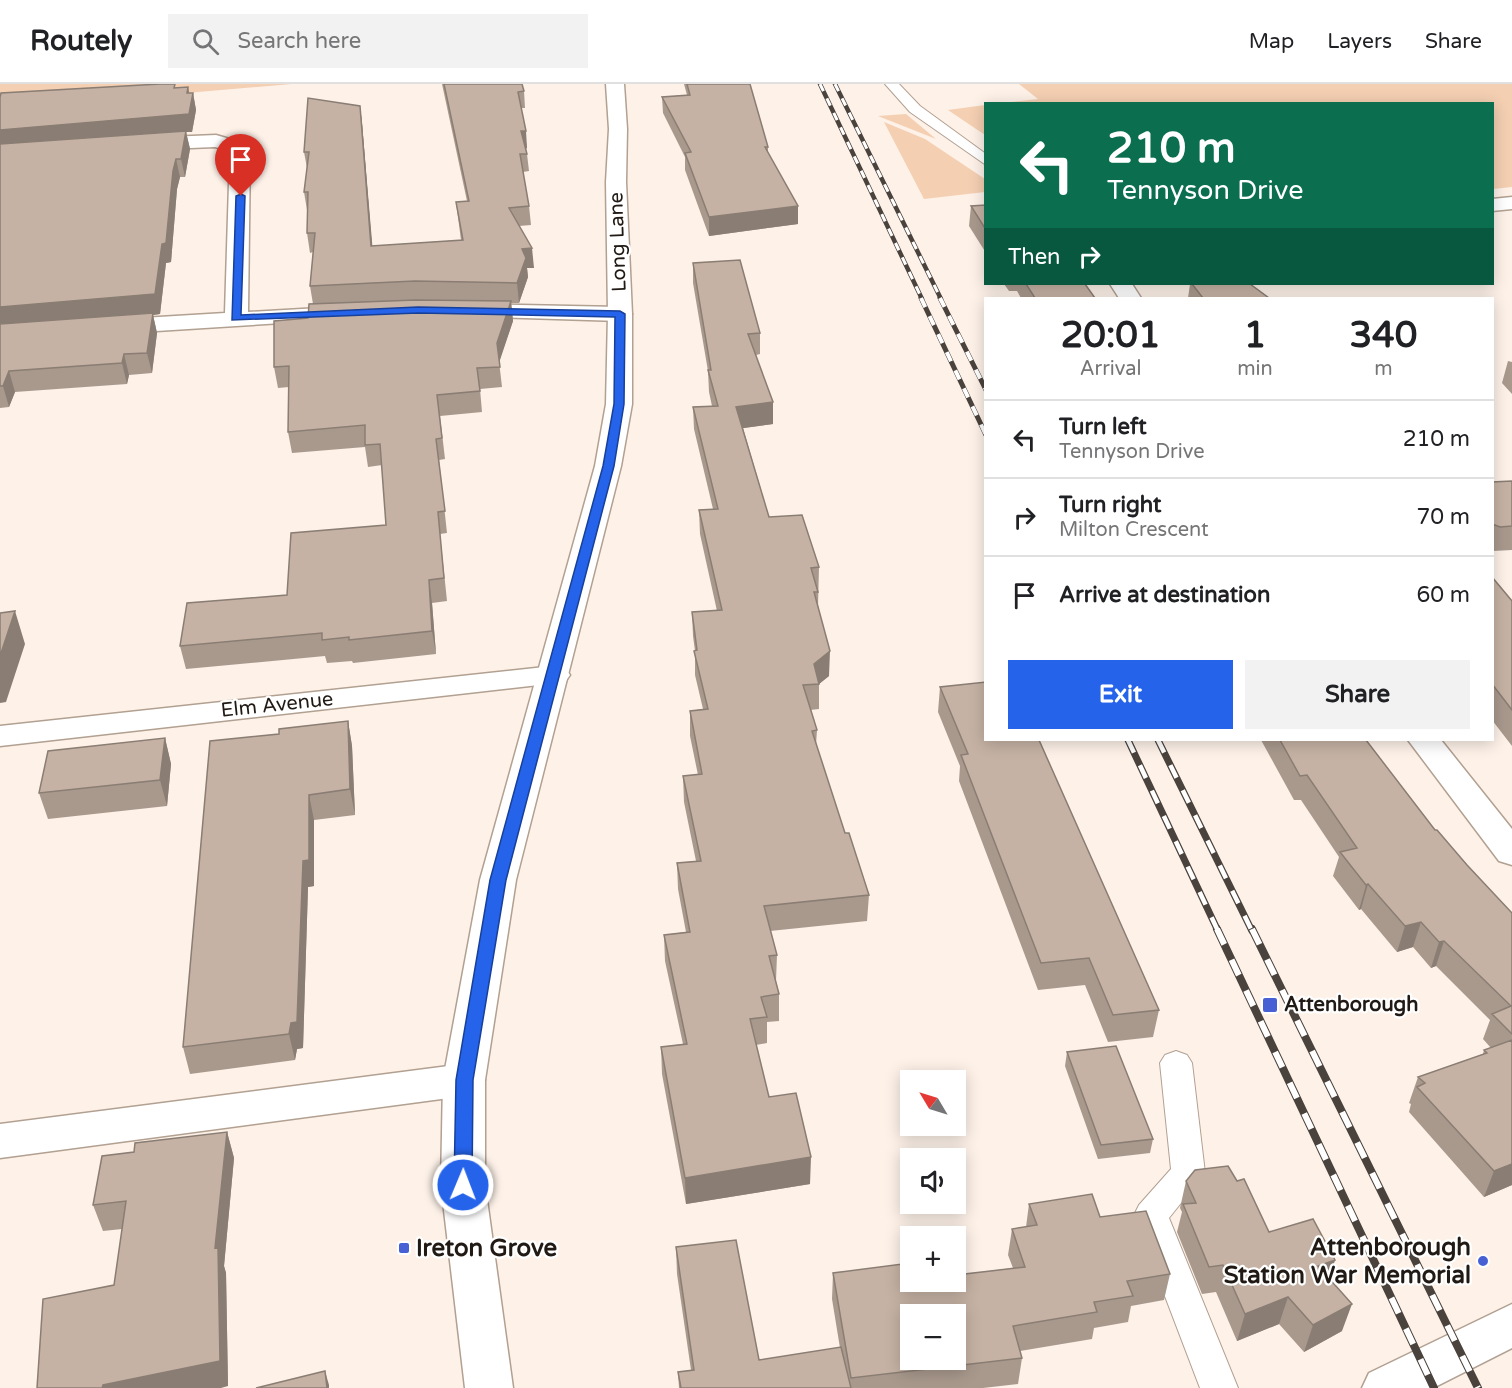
<!DOCTYPE html>
<html lang="en">
<head>
<meta charset="utf-8">
<style>
  :root { --surface:#fff; --page:#f2f2f2; --text:#202124; --muted:#757577; --line:#e0e0e0; --accent:#2563eb }
  body { margin:0; font-family:"Varela Round",sans-serif; background:var(--page); color:var(--text); height:100vh; display:flex; flex-direction:column; font-size:22px; white-space:nowrap }
  * { box-sizing:border-box; margin:0 }
  p { font-size:20px; color:var(--muted) }
  .icon { flex:none; width:33px; height:33px; fill:none; stroke:currentColor; stroke-width:2; stroke-linecap:round; stroke-linejoin:round }
  .map { position:relative; flex:1; overflow:hidden }
  .side { position:absolute; left:984px; top:213px; width:510px; height:444px; display:flex; flex-direction:column; background:var(--surface); border-radius:0px; box-shadow:0 3px 15px #0003 }
  .side>* { flex:none }
  .top-card { position:absolute; left:984px; top:18px; width:510px; height:183px; border-radius:0px; box-shadow:0 3px 15px #0003; background:#0b6e4f; color:#fff; overflow:hidden }
  .needle { width:39px; rotate:308deg }
  .buttons { position:absolute; left:900px; top:986px; display:grid; gap:12px }
  .buttons a { display:grid; place-items:center; width:66px; height:66px; border-radius:0px; background:var(--surface); box-shadow:0 3px 15px #0003; font-size:30px }
  .pin { position:absolute; display:grid; place-items:center; width:51px; height:51px; color:#fff; margin:-62px -26px; border-radius:50% 50% 50% 0; rotate:-45deg; box-shadow:0 0 6px #0007 }
  .pin .icon { rotate:45deg }
  .me { position:absolute; width:66px; margin:-33px; rotate:1deg; stroke-linejoin:round; filter:drop-shadow(0 0 4px #0008) }
  .turn { display:flex; align-items:center; gap:21px; height:126px; padding:0 24px; font-size:27px }
  .turn .icon { width:78px; height:78px; stroke-width:2.5 }
  .turn b { display:block; font-size:42px; line-height:51px }
  .then { display:flex; align-items:center; height:57px; padding:0 24px; background:#0003; gap:12px; font-size:22px }
  .eta { display:flex; justify-content:space-evenly; align-items:center; height:102px; text-align:center }
  .eta b { font-size:36px; font-weight:700; line-height:42px }
  .button { display:flex; gap:12px; margin-top:auto; padding:12px 24px }
  .button a { flex:1; height:69px; border-radius:0px; background:var(--accent); color:#fff; font-size:24px; font-weight:700; line-height:69px; text-align:center }
  .button a+a { background:var(--page); color:var(--text) }
  ul { padding:0; list-style:none }
  li { display:flex; align-items:center; gap:18px; height:78px; padding:0 24px; border-top:2px solid var(--line) }
  li div { flex:1 }
  li b { display:block; font-size:22px }
  li em { font-style:normal }
  header { display:flex; align-items:center; gap:36px; box-sizing:border-box; height:84px; padding:0 30px; background:var(--surface); border-bottom:2px solid var(--line) }
  header strong { font-size:28px }
  nav { display:flex; gap:33px; margin-inline-start:auto; font-size:21px }
  .search { width:420px; height:54px; background:var(--page); display:flex; align-items:center; gap:15px; box-sizing:border-box; padding:0 21px; border-radius:0px; color:var(--muted); font-size:22px }
  .map>svg:first-child { display:block }
  .green { fill:#f4cfb2 }
  .lines { fill:none; stroke-linecap:round; stroke-linejoin:round }
  .lane-casing { stroke:#b2a091; stroke-width:2 }
  .street-casing { stroke:#b2a091; stroke-width:3 }
  .secondary-casing { stroke:#b2a091; stroke-width:3 }
  .lane { fill:#fff; fill-rule:evenodd }
  .street { fill:#fff; fill-rule:evenodd }
  .secondary { fill:#fff; fill-rule:evenodd }
  .rail-far3-casing { stroke:#4a423c; stroke-width:4.5 }
  .rail-far2-casing { stroke:#4a423c; stroke-width:5 }
  .rail-far1-casing { stroke:#4a423c; stroke-width:7 }
  .rail-casing { stroke:#4a423c; stroke-width:8 }
  .rail-far3 { stroke:#fff; stroke-width:3; stroke-dasharray:8; stroke-linecap:butt }
  .rail-far2 { stroke:#fff; stroke-width:4; stroke-dasharray:10; stroke-linecap:butt }
  .rail-far1 { stroke:#fff; stroke-width:4.5; stroke-dasharray:14; stroke-linecap:butt }
  .rail { stroke:#fff; stroke-width:6; stroke-dasharray:17; stroke-linecap:butt }
  .wall { fill:#a9998d }
  .shaded-wall { fill:#8a7d73 }
  .building { fill:#c5b2a4; stroke:#8a7d73; stroke-width:1.5; fill-rule:evenodd }
  .route { fill:#2563eb; stroke:#184099; stroke-width:1.5 }
  .poi-dot { fill:#4761d5; stroke:#fff; stroke-width:2 }
  .labels { text-anchor:middle; dominant-baseline:central; stroke-width:4.5; stroke-linejoin:round; paint-order:stroke }
  .street-label { font-size:20px; fill:#201914; stroke:#fff }
  .poi-label { font-size:20px; font-weight:bold; fill:#201914; stroke:#fff; text-anchor:start }
  .near-poi-label { font-size:24px; font-weight:bold; fill:#201914; stroke:#fff; text-anchor:end }
</style>
</head>
<body>
<header>
<strong>Routely</strong>
<div class="search"><svg class="icon" aria-label="search" viewBox="0 0 24 24"><circle cx="10" cy="10" r="6"/><path d="M15 15l6 6"/></svg>Search here</div>
<nav><a>Map</a><a>Layers</a><a>Share</a></nav>
</header>
<div class="map">
<svg width="1512" height="1304" viewBox="0 0 1512 1304">
  <rect width="100%" height="100%" fill="#fdf1e8"/>
  <!-- green -->
  <path class="green" d="M 0,0 L 292,0 L 0,25 Z
    M 1019,0 L 1512,0 L 1512,103 L 1493,105 L 1492,20 L 1001,19 L 1038,15 Z
    M 985,21 L 985,51 L 948,26 Z
    M 906,30 L 936,55 L 878,32 Z
    M 884,38 L 925,55 L 985,95 L 985,108 L 924,115 Z"/>
  <g class="lines">
    <!-- lane casing -->
    <g class="lane-casing">
      <path id="lane" d="M 885,0 L 899,0 L 920,22 L 986,70 L 986,81 L 910,28 Z
        M 1176,967 L 1187,971 L 1192,979 L 1205,1089 L 1169,1134 L 1238,1304 L 1200,1304 L 1134,1131 L 1139,1121 L 1171,1085 L 1160,979 L 1165,971 Z"/>
    </g>
    <!-- street casing -->
    <g class="street-casing">
      <path id="street" d="M 216,51 L 247,60 L 250,64 L 248,228 L 354,222 L 362,224 L 366,229 L 362,234 L 109,250 L 101,248 L 97,243 L 101,238 L 109,236 L 225,229 L 230,67 L 215,63 L 143,66 L 133,60 L 143,54 Z
        M 1512,113 L 1512,125 L 1492,127 L 1492,115 Z
        M 1110,200 L 1132,200 L 1141,214 L 1119,214 Z
        M 466,220 L 620,223 L 628,225 L 632,230 L 628,235 L 620,237 L 458,232 L 455,227 L 458,222 Z
        M 554,582 L 565,584 L 570,591 L 565,598 L 0,662 L 0,642 Z
        M 1408,656 L 1441,656 L 1512,745 L 1512,781 L 1499,777 Z
        M 464,980 L 479,985 L 485,996 L 479,1007 L 464,1012 L 0,1074 L 0,1040 Z"/>
    </g>
    <!-- secondary casing -->
    <g class="secondary-casing">
      <path id="secondary" d="M 606,0 L 624,0 L 627,45 L 626,98 L 632,230 L 632,320 L 621,382 L 516,796 L 485,996 L 485,1101 L 513,1304 L 465,1304 L 441,1101 L 443,996 L 480,796 L 595,382 L 606,320 L 608,230 L 606,98 L 609,45 Z
        M 1512,1220 L 1512,1264 L 1433,1304 L 1362,1304 L 1369,1289 Z"/>
    </g>
    <!-- lane -->
    <use href="#lane" class="lane"/>
    <!-- street -->
    <use href="#street" class="street"/>
    <!-- secondary -->
    <use href="#secondary" class="secondary"/>
    <!-- rail-far3 casing -->
    <g class="rail-far3-casing">
      <path id="rail-far3" d="M 820,0 L 922,215
        M 835,0 L 941,215"/>
    </g>
    <!-- rail-far2 casing -->
    <g class="rail-far2-casing">
      <path id="rail-far2" d="M 921,214 L 986,351
        M 940,214 L 986,306"/>
    </g>
    <!-- rail-far1 casing -->
    <g class="rail-far1-casing">
      <path id="rail-far1" d="M 1128,656 L 1218,847
        M 1158,656 L 1252,847"/>
    </g>
    <!-- rail casing -->
    <g class="rail-casing">
      <path id="rail" d="M 1217,845 L 1434,1304
        M 1252,845 L 1478,1304"/>
    </g>
    <!-- rail-far3 -->
    <use href="#rail-far3" class="rail-far3"/>
    <!-- rail-far2 -->
    <use href="#rail-far2" class="rail-far2"/>
    <!-- rail-far1 -->
    <use href="#rail-far1" class="rail-far1"/>
    <!-- rail -->
    <use href="#rail" class="rail"/>
  </g>
  <!-- wall -->
  <path class="wall" d="M 442,0 L 522,0 L 524,7 L 525,24 L 521,24 L 527,64 L 526,65 L 527,70 L 529,87 L 523,88 L 529,122 L 531,141 L 519,142 L 534,184 L 527,184 L 528,193 L 519,219 L 511,219 L 513,237 L 499,277 L 502,303 L 480,305 L 482,328 L 440,332 L 445,375 L 439,376 L 447,449 L 440,450 L 447,517 L 432,519 L 436,570 L 353,579 L 352,577 L 327,579 L 325,572 L 186,585 L 180,562 L 287,511 L 386,441 L 382,381 L 368,383 L 365,363 L 292,369 L 288,348 L 289,303 L 278,304 L 274,283 L 308,234 L 313,220 L 310,202 L 313,168 L 310,169 L 307,149 L 307,126 L 304,108 L 307,84 L 304,68 L 360,22 L 362,39 L 372,162 L 461,156 L 456,118 L 467,117 Z
    M 684,0 L 750,0 L 768,63 L 768,68 L 798,140 L 709,152 L 685,86 L 685,73 L 663,29 L 662,13 L 687,11 Z
    M 188,3 L 189,9 L 193,9 L 196,26 L 192,48 L 186,48 L 190,65 L 185,93 L 180,93 L 177,105 L 171,178 L 166,179 L 160,230 L 153,231 L 157,249 L 152,289 L 129,291 L 127,300 L 15,308 L 9,323 L 0,324 L 0,13 Z
    M 986,121 L 986,169 L 969,142 L 971,122 Z
    M 693,179 L 760,249 L 760,270 L 756,271 L 773,340 L 743,344 L 769,433 L 819,483 L 818,522 L 829,592 L 819,600 L 819,625 L 810,626 L 817,646 L 816,661 L 845,749 L 869,811 L 867,837 L 770,847 L 777,871 L 776,897 L 779,910 L 779,937 L 767,938 L 767,959 L 756,961 L 769,1013 L 810,1100 L 686,1120 L 662,990 L 661,963 L 683,960 L 665,877 L 664,851 L 686,848 L 678,805 L 677,779 L 696,777 L 684,718 L 683,692 L 698,691 L 690,652 L 690,627 L 703,625 L 695,591 L 695,567 L 693,552 L 692,528 L 717,527 L 700,450 L 699,426 L 713,425 L 694,345 L 693,323 L 712,322 L 709,308 L 708,287 L 693,199 Z
    M 1004,200 L 1085,200 L 1095,214 L 1021,214 L 1017,207 L 1009,207 Z
    M 1190,200 L 1250,200 L 1269,214 L 1188,214 Z
    M 1508,277 L 1512,278 L 1512,310 L 1502,299 Z
    M 1512,397 L 1512,466 L 1493,467 L 1492,466 L 1492,398 Z
    M 1492,493 L 1512,517 L 1512,662 L 1492,636 Z
    M 940,603 L 986,656 L 1039,656 L 1159,926 L 1153,953 L 1108,958 L 1085,901 L 1038,906 L 959,697 L 960,682 L 938,628 Z
    M 348,637 L 352,662 L 355,731 L 314,736 L 314,802 L 308,803 L 303,964 L 297,965 L 295,976 L 190,990 L 183,963 L 279,650 Z
    M 165,654 L 171,680 L 167,722 L 48,735 L 39,709 Z
    M 1261,656 L 1366,656 L 1435,746 L 1512,829 L 1512,1101 L 1484,1113 L 1409,1028 L 1411,1020 L 1409,1019 L 1418,993 L 1483,970 L 1484,966 L 1491,964 L 1483,955 L 1490,936 L 1436,882 L 1431,884 L 1413,863 L 1397,868 L 1361,825 L 1359,826 L 1333,792 L 1339,773 L 1301,716 L 1294,716 Z
    M 1067,968 L 1153,1055 L 1150,1069 L 1098,1075 L 1065,982 Z
    M 227,1048 L 234,1074 L 224,1182 L 226,1189 L 228,1302 L 114,1201 L 122,1145 L 103,1147 L 93,1121 L 134,1068 Z
    M 1186,1097 L 1237,1097 L 1269,1148 L 1335,1176 L 1329,1194 L 1342,1247 L 1304,1268 L 1279,1240 L 1237,1257 L 1216,1208 L 1202,1210 L 1177,1148 L 1182,1128 L 1180,1124 Z
    M 1029,1120 L 1100,1133 L 1170,1190 L 1164,1216 L 1131,1222 L 1128,1238 L 1094,1244 L 1092,1255 L 1020,1267 L 1022,1274 L 1018,1300 L 983,1304 L 679,1304 L 678,1288 L 691,1286 L 677,1190 L 676,1163 L 759,1276 L 840,1264 L 832,1215 L 833,1189 L 910,1197 L 1013,1184 L 1008,1171 L 1012,1145 L 1026,1143 Z"/>
  <!-- shaded-wall -->
  <path class="shaded-wall" d="M 188,3 L 191,19 L 193,9 L 196,26 L 192,48 L 186,48 L 190,65 L 185,93 L 181,75 L 0,64 L 0,46 L 187,9 Z
    M 360,22 L 362,39 L 374,181 L 371,162 Z
    M 521,47 L 526,47 L 527,64 L 522,65 Z
    M 176,75 L 180,93 L 177,105 L 171,178 L 166,179 L 160,230 L 153,231 L 157,249 L 152,289 L 147,269 L 0,244 L 0,223 L 173,87 Z
    M 798,122 L 798,140 L 709,152 L 709,133 Z
    M 532,164 L 534,184 L 527,184 L 528,193 L 519,219 L 517,199 L 522,165 Z
    M 511,217 L 513,237 L 499,279 L 497,259 Z
    M 124,270 L 129,291 L 127,300 L 122,279 Z
    M 9,287 L 15,308 L 9,323 L 3,302 Z
    M 773,318 L 773,340 L 737,345 L 736,323 Z
    M 429,496 L 432,519 L 436,570 L 432,547 Z
    M 15,527 L 25,560 L 6,618 L 0,619 L 0,572 Z
    M 830,567 L 829,592 L 819,600 L 814,580 Z
    M 348,637 L 352,662 L 355,731 L 350,705 Z
    M 165,654 L 171,680 L 167,722 L 160,696 Z
    M 309,711 L 314,736 L 314,802 L 308,803 L 303,964 L 297,965 L 295,976 L 289,950 Z
    M 1368,800 L 1361,825 L 1359,826 L 1366,801 Z
    M 1421,838 L 1413,863 L 1397,868 L 1405,842 Z
    M 1444,857 L 1436,882 L 1431,884 L 1439,858 Z
    M 227,1048 L 234,1074 L 224,1182 L 226,1189 L 228,1302 L 221,1304 L 102,1304 L 103,1301 L 215,1164 Z
    M 811,1073 L 810,1100 L 686,1120 L 685,1094 Z
    M 1512,1080 L 1512,1101 L 1484,1113 L 1494,1087 Z
    M 1335,1176 L 1326,1203 L 1318,1182 Z
    M 1288,1213 L 1279,1240 L 1237,1257 L 1245,1230 Z
    M 1352,1220 L 1342,1247 L 1304,1268 L 1313,1241 Z
    M 325,1287 L 329,1301 L 329,1304 L 327,1304 Z"/>
  <!-- building -->
  <path class="building" d="M 160,0 L 175,0 L 174,4 L 188,3 L 187,9 L 193,9 L 189,30 L 0,46 L 0,13 L 1,9 Z
    M 444,0 L 522,0 L 524,7 L 518,8 L 526,47 L 521,47 L 527,70 L 520,70 L 529,122 L 509,124 L 532,164 L 522,165 L 526,174 L 517,199 L 415,197 L 310,202 L 315,149 L 307,149 L 308,108 L 304,108 L 309,68 L 304,68 L 308,14 L 360,22 L 371,162 L 463,156 L 456,118 L 469,117 Z
    M 687,0 L 750,0 L 768,63 L 765,63 L 798,122 L 709,133 L 685,69 L 691,68 L 662,13 L 690,11 Z
    M 186,47 L 181,75 L 176,75 L 173,87 L 166,159 L 162,160 L 155,210 L 0,223 L 0,60 Z
    M 986,121 L 986,146 L 971,122 Z
    M 740,176 L 760,249 L 748,250 L 773,318 L 736,323 L 769,433 L 802,431 L 819,483 L 811,484 L 818,508 L 814,508 L 830,567 L 814,580 L 819,600 L 803,601 L 817,646 L 812,647 L 845,749 L 849,749 L 869,811 L 764,822 L 777,871 L 769,872 L 779,910 L 761,913 L 767,933 L 750,935 L 769,1013 L 796,1009 L 811,1073 L 685,1094 L 661,963 L 687,960 L 664,851 L 690,848 L 677,779 L 701,777 L 683,692 L 702,690 L 690,627 L 708,625 L 694,567 L 697,566 L 692,528 L 722,526 L 699,426 L 718,425 L 693,323 L 718,322 L 708,286 L 711,286 L 693,179 Z
    M 1026,200 L 1085,200 L 1095,214 L 1035,214 Z
    M 1192,200 L 1250,200 L 1269,214 L 1203,214 Z
    M 416,216 L 511,217 L 497,259 L 500,283 L 477,284 L 480,307 L 437,311 L 442,354 L 436,355 L 445,427 L 438,428 L 444,494 L 429,496 L 432,547 L 349,556 L 349,553 L 322,556 L 322,549 L 180,562 L 187,519 L 287,511 L 291,449 L 386,441 L 380,360 L 365,361 L 365,341 L 288,348 L 289,282 L 274,283 L 274,237 L 308,234 L 309,220 Z
    M 153,229 L 147,269 L 124,270 L 122,279 L 9,287 L 3,302 L 0,302 L 0,240 Z
    M 1512,397 L 1512,442 L 1500,443 L 1492,440 L 1492,398 Z
    M 1492,493 L 1512,517 L 1512,626 L 1492,600 Z
    M 15,527 L 0,572 L 0,529 Z
    M 986,598 L 986,656 L 1039,656 L 1159,926 L 1113,931 L 1089,874 L 1041,879 L 961,671 L 968,670 L 940,603 Z
    M 348,637 L 350,705 L 309,711 L 309,776 L 303,777 L 297,938 L 291,939 L 289,950 L 183,963 L 210,657 L 279,650 L 279,645 Z
    M 165,654 L 160,696 L 39,709 L 48,667 Z
    M 1280,656 L 1366,656 L 1435,746 L 1437,746 L 1467,781 L 1512,829 L 1512,950 L 1492,930 L 1511,922 L 1444,857 L 1439,858 L 1421,838 L 1405,842 L 1368,800 L 1366,801 L 1340,768 L 1357,764 L 1307,691 L 1300,692 Z
    M 1512,956 L 1512,1080 L 1494,1087 L 1417,1003 L 1425,999 L 1418,993 L 1487,969 L 1484,966 Z
    M 1116,962 L 1153,1055 L 1101,1061 L 1067,968 Z
    M 227,1048 L 215,1164 L 218,1163 L 220,1277 L 103,1301 L 102,1304 L 37,1304 L 43,1215 L 114,1201 L 126,1117 L 93,1121 L 102,1072 L 134,1068 L 135,1059 Z
    M 1228,1082 L 1237,1097 L 1244,1095 L 1269,1148 L 1313,1135 L 1335,1176 L 1318,1182 L 1352,1220 L 1313,1241 L 1288,1213 L 1245,1230 L 1223,1181 L 1209,1183 L 1183,1120 L 1196,1119 L 1186,1097 L 1195,1086 Z
    M 1092,1110 L 1100,1133 L 1146,1127 L 1170,1190 L 1127,1197 L 1133,1212 L 1094,1218 L 1097,1228 L 1013,1242 L 1022,1274 L 851,1294 L 833,1189 L 910,1179 L 910,1197 L 956,1197 L 956,1191 L 1025,1183 L 1012,1145 L 1037,1141 L 1029,1120 ZM 910,1230 L 956,1230 L 956,1275 L 910,1275 Z
    M 736,1156 L 759,1276 L 841,1263 L 851,1304 L 681,1304 L 678,1288 L 694,1286 L 676,1163 Z
    M 325,1287 L 327,1304 L 256,1304 Z"/>
  <!-- route -->
  <path class="route" d="M 241,110 L 245,112 L 241,231 L 418,223 L 620,227 L 625,230 L 624,320 L 614,382 L 506,796 L 473,996 L 472,1101 L 470,1106 L 463,1108 L 457,1106 L 454,1101 L 456,996 L 490,796 L 603,382 L 614,320 L 615,233 L 418,229 L 232,236 L 236,112 Z"/>
  <!-- markers -->
  <g class="poi-dot">
    <rect x="1262" y="913" width="16" height="16" rx="3"/>
    <rect x="398" y="1158" width="12" height="12" rx="3"/>
    <circle cx="1483" cy="1177" r="6"/>
  </g>
  <g class="labels">
    <!-- street labels -->
    <g class="street-label">
      <text transform="translate(618 158) rotate(-92)">Long Lane</text>
      <text transform="translate(277 621) rotate(-6)">Elm Avenue</text>
    </g>
    <!-- poi labels -->
    <g class="poi-label">
      <text x="1284" y="921">Attenborough</text>
    </g>
    <!-- near-poi labels -->
    <g class="near-poi-label">
      <text x="1471" y="1163">Attenborough<tspan x="1471" dy="28">Station War Memorial</tspan></text>
      <text x="416" y="1164" text-anchor="start">Ireton Grove</text>
    </g>
  </g>
</svg>
<div class="buttons">
<a><svg class="needle" viewBox="-14 -14 28 28"><path d="M0-13l5 13h-10z" fill="#e53935"/><path d="M0 13l5-13h-10z" fill="#757577"/></svg></a>
<a><svg class="icon" aria-label="sound" viewBox="0 0 24 24"><path d="M4 9h4l5-4v14l-5-4H4zM17 9q2 3 0 6"/></svg></a>
<a>+</a>
<a>−</a>
</div>
<div class="pin" style="left:241px;top:112px;background:#d93025"><svg class="icon" aria-label="arrive" viewBox="0 0 24 24"><path d="M6 21V4h12l-3 4 3 4H6"/></svg></div>
<svg class="me" style="left:463px;top:1101px" viewBox="-20 -20 40 40"><circle r="17" fill="#2563eb" stroke="#fff" stroke-width="3"/><path d="M0-11L8 9 0 5-8 9z" fill="#fff"/></svg>
<div class="top-card">
<div class="turn"><svg class="icon" aria-label="left" viewBox="0 0 24 24"><path d="M17 20v-9H6M10 6l-5 5 5 5"/></svg><div><b>210 m</b>Tennyson Drive</div></div>
<div class="then">Then<svg class="icon" aria-label="right" viewBox="0 0 24 24"><path d="M7 20v-9h11M14 6l5 5-5 5"/></svg></div>
</div>
<section class="side">
<div class="eta">
<div><b>20:01</b><p>Arrival</p></div>
<div><b>1</b><p>min</p></div>
<div><b>340</b><p>m</p></div>
</div>
<ul>
<li><svg class="icon" aria-label="left" viewBox="0 0 24 24"><path d="M17 20v-9H6M10 6l-5 5 5 5"/></svg><div><b>Turn left</b><p>Tennyson Drive</p></div><em>210 m</em></li>
<li><svg class="icon" aria-label="right" viewBox="0 0 24 24"><path d="M7 20v-9h11M14 6l5 5-5 5"/></svg><div><b>Turn right</b><p>Milton Crescent</p></div><em>70 m</em></li>
<li><svg class="icon" aria-label="arrive" viewBox="0 0 24 24"><path d="M6 21V4h12l-3 4 3 4H6"/></svg><div><b>Arrive at destination</b></div><em>60 m</em></li>
</ul>
<div class="button"><a>Exit</a><a>Share</a></div>
</section>
</div>
</body>
</html>
